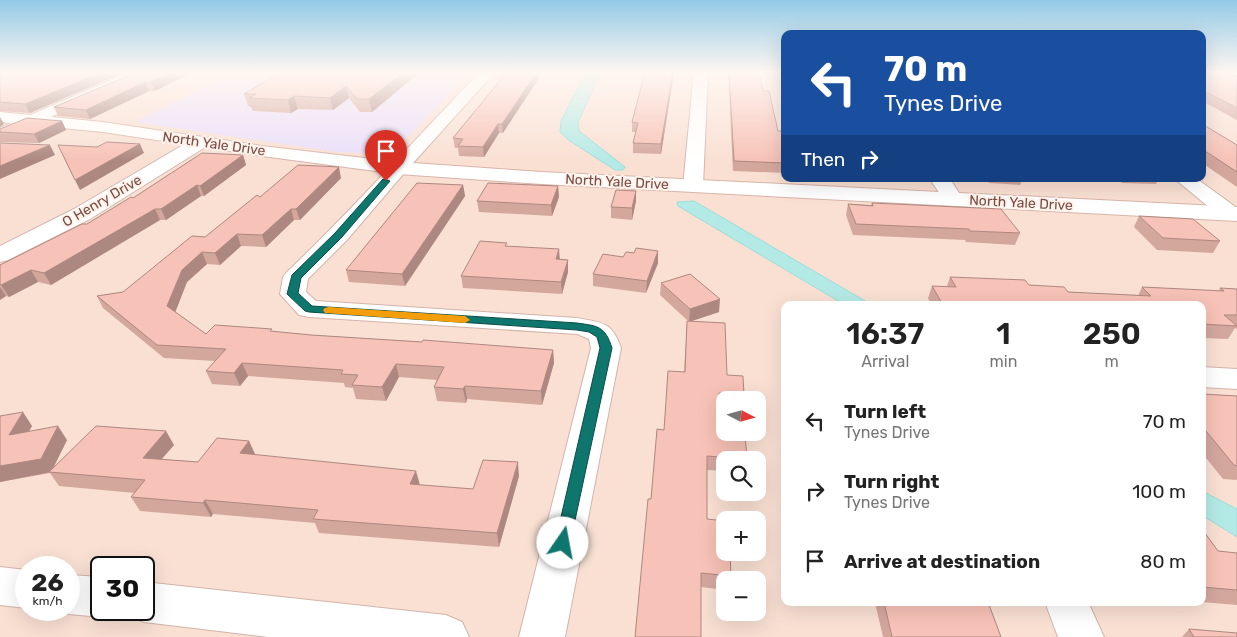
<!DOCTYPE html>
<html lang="en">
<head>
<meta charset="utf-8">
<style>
  :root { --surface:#fff; --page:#f6f6f6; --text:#222; --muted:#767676 }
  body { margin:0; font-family:Rubik,sans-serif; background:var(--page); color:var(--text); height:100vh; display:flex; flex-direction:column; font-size:19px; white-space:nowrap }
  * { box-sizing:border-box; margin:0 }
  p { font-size:16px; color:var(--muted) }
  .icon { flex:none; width:28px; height:28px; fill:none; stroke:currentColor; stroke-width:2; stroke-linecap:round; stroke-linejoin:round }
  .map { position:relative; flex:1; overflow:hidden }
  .details { position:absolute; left:781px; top:301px; width:425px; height:305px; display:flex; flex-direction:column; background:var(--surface); border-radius:10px; box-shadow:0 5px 20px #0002 }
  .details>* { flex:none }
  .top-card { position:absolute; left:781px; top:30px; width:425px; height:152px; border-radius:10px; box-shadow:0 5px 20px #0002; background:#1a4fa0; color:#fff; overflow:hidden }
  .needle { width:32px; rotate:96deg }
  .controls { position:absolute; left:716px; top:391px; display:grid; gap:10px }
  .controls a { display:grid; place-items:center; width:50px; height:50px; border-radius:10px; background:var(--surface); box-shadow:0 5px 20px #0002; font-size:25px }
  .speed { position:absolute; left:15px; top:556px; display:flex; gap:10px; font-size:25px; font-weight:700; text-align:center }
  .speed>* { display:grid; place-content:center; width:65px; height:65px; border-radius:50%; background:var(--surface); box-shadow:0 5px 20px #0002; line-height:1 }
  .speed small { font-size:12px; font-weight:400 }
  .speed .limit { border:2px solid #111; border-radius:8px; background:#fff; color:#111 }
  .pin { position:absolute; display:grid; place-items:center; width:42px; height:42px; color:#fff; margin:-51px -21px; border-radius:50% 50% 50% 0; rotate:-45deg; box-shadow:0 0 5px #0007 }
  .pin .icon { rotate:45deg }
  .me { position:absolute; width:55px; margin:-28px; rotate:12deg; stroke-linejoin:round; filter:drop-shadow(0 0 4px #0008) }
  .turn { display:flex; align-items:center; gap:18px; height:105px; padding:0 20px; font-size:22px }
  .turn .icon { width:65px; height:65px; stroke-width:2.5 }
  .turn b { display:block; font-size:35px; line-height:42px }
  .then { display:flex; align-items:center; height:48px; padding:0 20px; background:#0003; gap:10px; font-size:19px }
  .eta { display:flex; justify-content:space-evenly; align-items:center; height:85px; text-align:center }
  .eta b { font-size:30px; font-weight:600; line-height:35px }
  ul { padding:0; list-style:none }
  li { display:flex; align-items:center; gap:15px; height:70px; padding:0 20px }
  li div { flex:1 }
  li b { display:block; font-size:19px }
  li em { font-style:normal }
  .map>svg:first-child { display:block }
  .residential { fill:#f9e0d3; fill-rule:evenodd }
  .education { fill:#eadffb }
  .water { fill:#b4eae6; stroke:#9addd9 }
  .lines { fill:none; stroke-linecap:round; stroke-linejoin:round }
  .street-casing { stroke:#d3b4aa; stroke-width:2 }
  .secondary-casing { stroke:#d9b4a9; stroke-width:2 }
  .street { fill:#fff; fill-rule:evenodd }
  .secondary { fill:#fff; fill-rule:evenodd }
  .wall { fill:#d4a79d }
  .shaded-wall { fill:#ad8880 }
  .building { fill:#f7c2b7; stroke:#ad8880 }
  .route { fill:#0f766e; stroke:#0a4d48 }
  .slow { fill:#f59e0b }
  .labels { text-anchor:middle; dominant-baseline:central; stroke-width:4; stroke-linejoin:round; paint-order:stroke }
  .far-street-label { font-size:14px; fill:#794d46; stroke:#fff2ea }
</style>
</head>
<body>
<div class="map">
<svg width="1237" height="637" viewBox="0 0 1237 637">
  <rect width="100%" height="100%" fill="#feede2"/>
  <!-- residential -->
  <path class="residential" d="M 0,72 L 785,72 L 785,179 L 1202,179 L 1203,72 L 1237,72 L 1237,637 L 0,637 ZM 785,305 L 1202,305 L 1202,602 L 785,602 ZM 725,400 L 758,400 L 758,432 L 725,432 ZM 725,460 L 758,460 L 758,492 L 725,492 ZM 725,520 L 758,520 L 758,552 L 725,552 ZM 26,568 L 69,568 L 69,610 L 26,610 ZM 101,568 L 144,568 L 144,610 L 101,610 ZM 725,580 L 758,580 L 758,612 L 725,612 Z"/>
  <!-- education -->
  <path class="education" d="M 234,72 L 471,72 L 391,154 L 337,152 L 136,122 Z"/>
  <!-- water -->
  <path class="water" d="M 586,72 L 601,72 L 578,122 L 579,131 L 625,167 L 623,170 L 615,170 L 570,141 L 560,132 L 561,121 Z
    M 694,201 L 872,305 L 845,305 L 678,206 L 677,202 Z
    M 1202,491 L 1237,509 L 1237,537 L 1203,516 Z"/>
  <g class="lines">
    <!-- street casing -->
    <g class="street-casing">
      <path id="street" d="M 130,72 L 149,72 L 147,75 L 0,139 L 0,128 Z
        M 480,72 L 495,72 L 405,172 L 347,240 L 308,279 L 306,292 L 316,301 L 577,318 C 602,323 612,321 621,348 L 565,637 L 519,637 L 591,348 L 589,339 L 577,334 L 309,317 L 299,315 L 280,294 L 283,277 L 287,272 C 354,208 416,138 480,72 Z
        M 694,72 L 708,72 L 703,186 L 700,190 L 693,192 L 686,190 L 683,186 Z
        M 201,137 L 207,138 L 210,142 L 207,146 L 90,219 L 8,260 L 0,262 L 0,246 L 74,209 L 195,138 Z
        M 930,179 L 950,179 L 963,199 L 960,203 L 953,205 L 946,203 Z
        M 1175,179 L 1197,179 L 1237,208 L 1237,218 L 1230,219 L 1222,218 Z
        M 1202,367 L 1237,369 L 1237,389 L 1202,387 Z
        M 0,567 L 26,570 L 26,608 L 0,605 Z
        M 69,575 L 101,577 L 101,610 L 116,611 L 101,617 L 69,614 L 60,610 L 69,610 Z
        M 144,582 L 446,615 L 462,622 L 469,637 L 268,637 L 144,622 L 129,616 L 126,610 L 144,610 Z
        M 1045,602 L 1088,602 L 1104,637 L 1058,637 Z"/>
    </g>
    <!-- secondary casing -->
    <g class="secondary-casing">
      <path id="secondary" d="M 0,112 L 103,122 L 262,146 L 398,162 L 542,172 L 1237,207 L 1237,221 L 542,184 L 398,174 L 262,156 L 103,132 L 0,122 Z"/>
    </g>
    <!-- street -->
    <use href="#street" class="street"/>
    <!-- secondary -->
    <use href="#secondary" class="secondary"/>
  </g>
  <!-- wall -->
  <path class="wall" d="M 0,72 L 125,72 L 30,113 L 0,111 Z
    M 137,72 L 193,72 L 155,91 L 149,91 L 90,119 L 58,116 L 54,107 Z
    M 420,72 L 372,112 L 360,112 L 349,98 L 333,110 L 298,109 L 291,113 L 253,111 L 251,107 L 248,106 L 244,94 Z
    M 507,72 L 503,133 L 499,133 L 484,157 L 459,156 L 458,148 L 455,148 L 453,138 Z
    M 645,72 L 674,72 L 661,154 L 633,153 L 633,143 L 636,132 L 632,132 L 632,122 Z
    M 728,72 L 759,72 L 763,91 L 778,131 L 785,137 L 785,173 L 733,171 Z
    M 1202,72 L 1237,77 L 1237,120 L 1202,101 Z
    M 62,121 L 66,130 L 39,143 L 0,142 L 0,129 Z
    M 1202,124 L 1237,145 L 1237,187 L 1202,163 Z
    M 243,155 L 246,165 L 204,196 L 201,196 L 166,220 L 160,220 L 51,285 L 38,282 L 9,297 L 6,296 L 0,300 L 0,265 L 87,224 L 133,198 Z
    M 341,178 L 300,220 L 294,220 L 266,247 L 241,246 L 220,265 L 207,264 L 187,282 L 175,312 L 206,334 L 273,332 L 311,335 L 422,342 L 553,350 L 554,363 L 542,405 L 467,399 L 466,403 L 437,401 L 434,387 L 437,380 L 399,377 L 386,401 L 356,399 L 353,388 L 345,387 L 344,383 L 248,376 L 240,386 L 212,384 L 206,371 L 215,361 L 164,358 L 103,308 L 97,296 L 123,292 L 205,237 L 260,197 Z
    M 986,179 L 1023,179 L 1020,185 L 989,183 Z
    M 1117,179 L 1159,179 L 1156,184 L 1122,183 Z
    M 463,185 L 465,196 L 405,286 L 349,282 L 346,270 Z
    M 558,186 L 559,197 L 552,216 L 479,212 L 477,201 Z
    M 636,191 L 636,201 L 632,220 L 611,218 L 611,207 Z
    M 872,203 L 1020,233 L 1015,245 L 966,242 L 965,240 L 853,235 L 846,215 L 848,204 L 871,205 Z
    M 1139,216 L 1220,241 L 1213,253 L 1157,250 L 1134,227 Z
    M 507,246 L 560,259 L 568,260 L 568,272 L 562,294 L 463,288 L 461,276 Z
    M 623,257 L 658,263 L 646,293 L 593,286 L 593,274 Z
    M 950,277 L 1029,285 L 1068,292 L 1138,296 L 1142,287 L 1219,291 L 1220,288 L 1237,289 L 1237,329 L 1235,328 L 1228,339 L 1202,338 L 1202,305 L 931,305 L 928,298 L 932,286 L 947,286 Z
    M 661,283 L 719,312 L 691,321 L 727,375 L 744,395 L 743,400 L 725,400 L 725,407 L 719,407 L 719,434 L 747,459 L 746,460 L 725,460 L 725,471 L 707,470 L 707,519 L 731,576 L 730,580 L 725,580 L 725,590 L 701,587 L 651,499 L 664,430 L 684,372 L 687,321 L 688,321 L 660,295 Z
    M 1202,394 L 1237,396 L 1237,480 L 1223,479 L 1202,453 Z
    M 32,426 L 29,432 L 67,440 L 53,469 L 174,445 L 162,459 L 198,462 L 249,441 L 255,455 L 420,485 L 473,489 L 519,476 L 499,547 L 319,533 L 315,523 L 213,514 L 211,517 L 140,511 L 131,497 L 135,493 L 59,486 L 50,473 L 0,482 Z
    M 1202,529 L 1218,551 L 1237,553 L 1237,605 L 1202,602 Z
    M 878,602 L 988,602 L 1001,637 L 883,637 L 876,607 Z
    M 1189,629 L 1237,637 L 1182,637 Z"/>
  <!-- shaded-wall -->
  <path class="shaded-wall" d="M 103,72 L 125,72 L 30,113 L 25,104 Z
    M 173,72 L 193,72 L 155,91 L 151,82 Z
    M 404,72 L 420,72 L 372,112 L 369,99 Z
    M 537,72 L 543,72 L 503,133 L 502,124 Z
    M 673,72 L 674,72 L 661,154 L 661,144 Z
    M 145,82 L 149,91 L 90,119 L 86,110 Z
    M 346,86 L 349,98 L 333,110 L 330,98 Z
    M 294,96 L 298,109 L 291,113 L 288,100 Z
    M 0,117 L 4,124 L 0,127 Z
    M 62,121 L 66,130 L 39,143 L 34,134 Z
    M 498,124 L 499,133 L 484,157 L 483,147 Z
    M 140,144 L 144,153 L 80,190 L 75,180 Z
    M 50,145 L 55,155 L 0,179 L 0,166 Z
    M 243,155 L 246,165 L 204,196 L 200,186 Z
    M 339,167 L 341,178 L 300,220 L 296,209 Z
    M 197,185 L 201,196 L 166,220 L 161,209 Z
    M 463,185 L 465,196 L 405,286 L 402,274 Z
    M 558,186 L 559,197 L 552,216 L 551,205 Z
    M 636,191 L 636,201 L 632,220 L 632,208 Z
    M 155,209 L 160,220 L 51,285 L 44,273 Z
    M 291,209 L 294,220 L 266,247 L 262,235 Z
    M 237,234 L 241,246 L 220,265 L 215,253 Z
    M 559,249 L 560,261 L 556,259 Z
    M 658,251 L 658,263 L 646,293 L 647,281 Z
    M 202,252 L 207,264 L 187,282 L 173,318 L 167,306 L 182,270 Z
    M 568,260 L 568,272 L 562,294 L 561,282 Z
    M 31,270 L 38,282 L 9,297 L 1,285 Z
    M 0,287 L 6,296 L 0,300 Z
    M 720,299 L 719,312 L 689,322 L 690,309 Z
    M 553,350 L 554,363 L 542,405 L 541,391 Z
    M 242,363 L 248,376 L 240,386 L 234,373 Z
    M 396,364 L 399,377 L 386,401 L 382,387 Z
    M 465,386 L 467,399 L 466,403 L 463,389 Z
    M 23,412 L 32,426 L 19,449 L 9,435 Z
    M 58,426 L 67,440 L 51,472 L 0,482 L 0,466 Z
    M 166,431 L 174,445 L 151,471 L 143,458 Z
    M 249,441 L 255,454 L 246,467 L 240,453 Z
    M 518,462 L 519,476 L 499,547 L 497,533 Z
    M 416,471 L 420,485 L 410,484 Z
    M 205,500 L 213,514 L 211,517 L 203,503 Z"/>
  <!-- building -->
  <path class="building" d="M 0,72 L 103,72 L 25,104 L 0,102 Z
    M 137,72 L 173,72 L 151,82 L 145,82 L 86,110 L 54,107 Z
    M 282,72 L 404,72 L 369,99 L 357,99 L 346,86 L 330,98 L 294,96 L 288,100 L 249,98 L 256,94 L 244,94 Z
    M 507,72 L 537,72 L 502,124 L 498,124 L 483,147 L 458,146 L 463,139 L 453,138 Z
    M 645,72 L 673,72 L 661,144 L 633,143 L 638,123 L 632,122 Z
    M 729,72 L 759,72 L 763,91 L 769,91 L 778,131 L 784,131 L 785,137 L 785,163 L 734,161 Z
    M 1202,72 L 1224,72 L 1237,77 L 1237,108 L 1202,90 Z
    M 27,118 L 62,121 L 34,134 L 0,132 L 0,129 Z
    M 1202,124 L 1237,145 L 1237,172 L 1202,149 Z
    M 107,142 L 140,144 L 75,180 L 58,145 L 97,147 Z
    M 0,143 L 50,145 L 0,166 Z
    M 202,153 L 243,155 L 200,186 L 197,185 L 161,209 L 155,209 L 44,273 L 31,270 L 1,285 L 0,284 L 0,265 L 82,224 L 87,224 L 131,197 L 133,198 Z
    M 298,165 L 339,167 L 296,209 L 291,209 L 262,235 L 237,234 L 215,253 L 202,252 L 182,270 L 167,306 L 206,334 L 215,325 L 272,329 L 270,331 L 311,335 L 422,342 L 423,340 L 553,350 L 541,391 L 465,386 L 463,389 L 434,387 L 444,367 L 396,364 L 382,387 L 352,385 L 358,375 L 341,374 L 343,370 L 242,363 L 234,373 L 206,371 L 226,349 L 157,345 L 97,296 L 123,292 L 192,236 L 205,237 L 257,195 L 260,197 Z
    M 417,183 L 463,185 L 402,274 L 346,270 Z
    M 488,183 L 558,186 L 551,205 L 477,201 Z
    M 616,190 L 636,191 L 632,208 L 611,207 Z
    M 872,203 L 1001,209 L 1020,233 L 970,231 L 969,229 L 856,224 L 848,204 L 873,206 Z
    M 1139,216 L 1193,219 L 1220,241 L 1163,238 Z
    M 480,241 L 507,243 L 505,246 L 559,249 L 556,259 L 568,260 L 561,282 L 461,276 Z
    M 636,248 L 658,251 L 647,281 L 593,274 L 603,254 L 623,257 L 626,252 L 634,253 Z
    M 690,274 L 720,299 L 690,309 L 661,283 Z
    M 950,277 L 1025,280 L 1029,285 L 1064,287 L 1068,292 L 1151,296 L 1142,287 L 1224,291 L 1220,288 L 1237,289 L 1237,315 L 1224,315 L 1237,326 L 1202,324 L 1202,305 L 943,305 L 932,286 L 956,287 Z
    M 687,321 L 725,323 L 727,375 L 743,376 L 744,395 L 719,393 L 719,434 L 745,435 L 747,459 L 707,456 L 707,519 L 725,521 L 725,552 L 730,552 L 731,576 L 701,573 L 701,637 L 635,637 L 648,499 L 651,499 L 657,429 L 664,430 L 668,371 L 685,372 Z
    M 1202,394 L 1237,396 L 1237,466 L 1234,465 L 1206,431 L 1202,431 Z
    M 23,412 L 9,435 L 58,426 L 41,459 L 0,466 L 0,416 Z
    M 96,426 L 166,431 L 143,458 L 198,462 L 217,438 L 249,441 L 240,453 L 416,471 L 410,484 L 473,489 L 483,460 L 518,462 L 497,533 L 313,519 L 318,510 L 205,500 L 203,503 L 131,497 L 145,480 L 49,472 Z
    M 1202,529 L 1218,551 L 1237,553 L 1237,590 L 1202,587 Z
    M 884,602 L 988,602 L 1001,637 L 892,637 Z
    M 1189,629 L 1237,633 L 1237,637 L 1194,637 Z"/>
  <!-- sky -->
  <linearGradient id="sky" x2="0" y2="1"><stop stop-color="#93cae7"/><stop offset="0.45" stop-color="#fff7f2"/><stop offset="1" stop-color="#fff7f2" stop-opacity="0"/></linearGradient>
  <rect width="1237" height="161" fill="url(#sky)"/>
  <!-- route -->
  <path class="route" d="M 383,179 L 390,181 L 342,237 L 301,278 L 298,293 L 312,306 L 577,323 C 598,326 605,326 612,348 L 569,548 L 563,550 L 557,548 L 555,543 L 600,348 L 597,337 L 589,332 L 577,330 L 309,312 L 305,311 L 287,294 L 292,275 L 335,233 Z"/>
  <!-- slow -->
  <path class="slow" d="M 329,307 L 465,316 L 470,320 L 465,323 L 325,313 L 323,310 L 325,308 Z"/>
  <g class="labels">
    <!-- far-street labels -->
    <g class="far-street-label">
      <text transform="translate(214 144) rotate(8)">North Yale Drive</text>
      <text transform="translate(617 182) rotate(3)">North Yale Drive</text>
      <text transform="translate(102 201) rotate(-30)">O Henry Drive</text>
      <text transform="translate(1021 203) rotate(3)">North Yale Drive</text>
    </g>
  </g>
</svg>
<div class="controls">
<a><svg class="needle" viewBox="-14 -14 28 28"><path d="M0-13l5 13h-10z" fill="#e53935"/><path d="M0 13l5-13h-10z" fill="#767676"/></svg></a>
<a><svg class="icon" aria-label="search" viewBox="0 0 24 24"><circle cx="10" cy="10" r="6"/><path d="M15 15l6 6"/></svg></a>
<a>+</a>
<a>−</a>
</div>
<div class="speed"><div>26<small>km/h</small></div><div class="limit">30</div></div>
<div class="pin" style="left:386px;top:181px;background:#d93025"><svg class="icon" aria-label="arrive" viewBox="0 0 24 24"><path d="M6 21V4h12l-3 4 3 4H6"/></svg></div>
<svg class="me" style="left:563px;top:543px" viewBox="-20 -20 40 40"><circle r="19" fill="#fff"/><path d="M0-13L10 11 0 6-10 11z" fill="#0f766e"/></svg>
<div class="top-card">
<div class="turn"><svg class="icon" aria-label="left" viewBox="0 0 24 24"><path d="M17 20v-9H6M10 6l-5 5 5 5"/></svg><div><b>70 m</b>Tynes Drive</div></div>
<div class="then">Then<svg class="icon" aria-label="right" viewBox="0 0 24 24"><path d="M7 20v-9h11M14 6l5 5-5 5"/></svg></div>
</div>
<section class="details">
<div class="eta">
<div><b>16:37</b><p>Arrival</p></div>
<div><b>1</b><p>min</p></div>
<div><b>250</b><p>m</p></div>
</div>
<ul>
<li><svg class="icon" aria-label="left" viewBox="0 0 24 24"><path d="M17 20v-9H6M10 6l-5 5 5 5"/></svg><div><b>Turn left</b><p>Tynes Drive</p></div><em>70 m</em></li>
<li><svg class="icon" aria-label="right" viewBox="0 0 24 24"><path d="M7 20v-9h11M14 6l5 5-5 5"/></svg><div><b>Turn right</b><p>Tynes Drive</p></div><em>100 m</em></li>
<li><svg class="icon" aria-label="arrive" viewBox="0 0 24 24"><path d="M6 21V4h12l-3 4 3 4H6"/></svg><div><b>Arrive at destination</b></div><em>80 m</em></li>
</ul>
</section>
</div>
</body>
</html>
